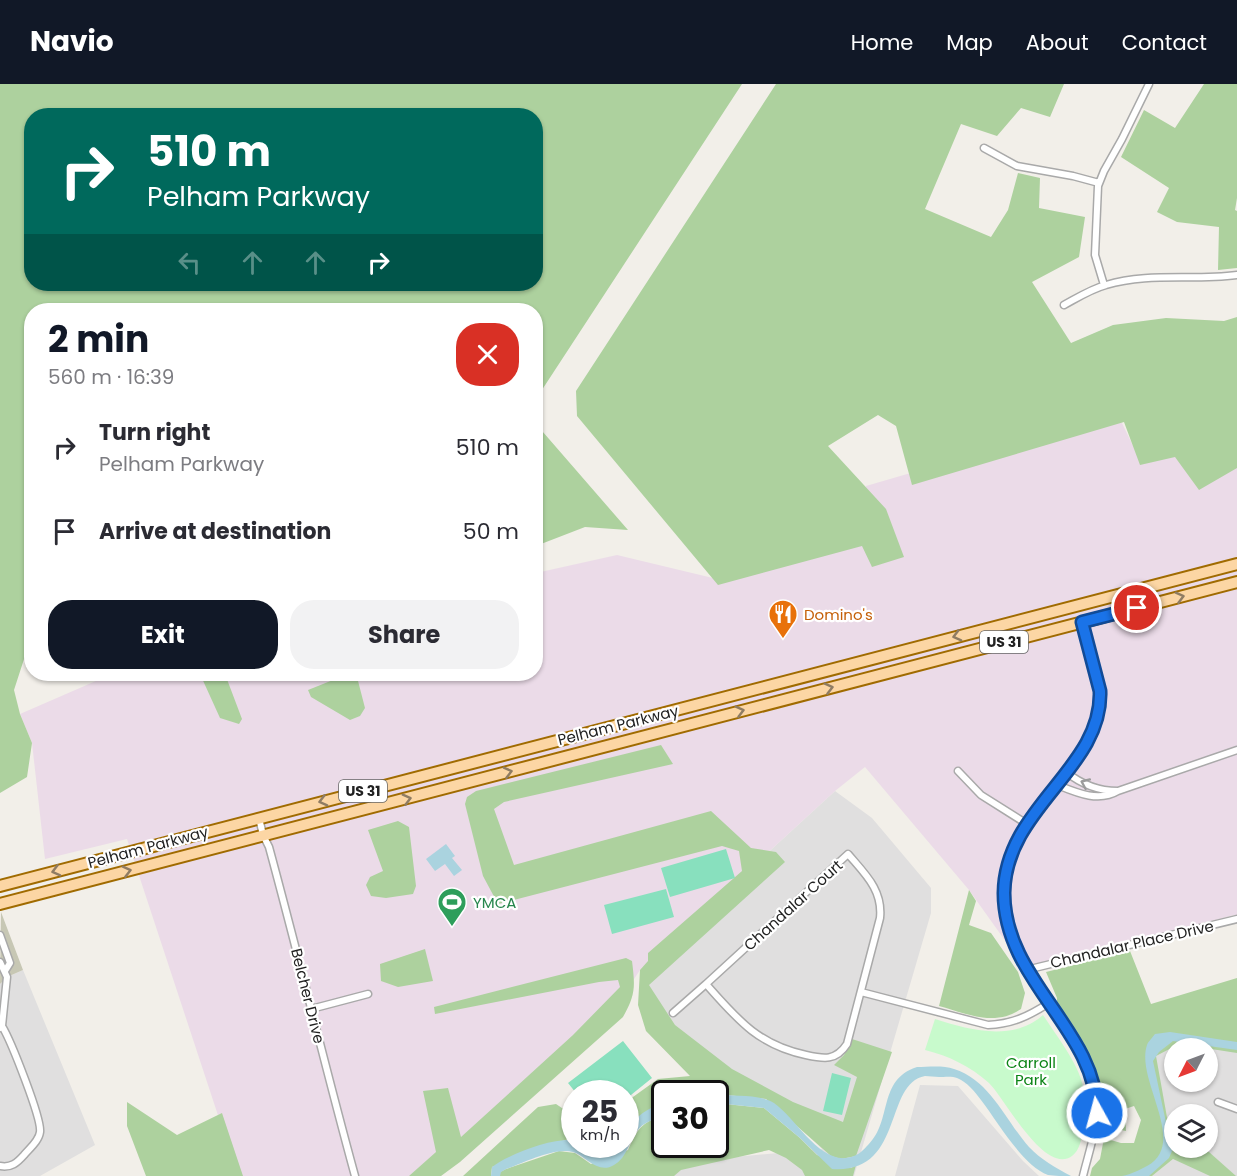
<!DOCTYPE html>
<html lang="en">
<head>
<meta charset="utf-8">
<style>
  :root { --surface:#fff; --page:#f2f2f3; --text:#2b2b33; --muted:#7c7c81; --accent:#111827 }
  body { margin:0; font-family:Poppins,sans-serif; background:var(--page); color:var(--text); height:100vh; display:flex; flex-direction:column; font-size:22px; white-space:nowrap }
  * { box-sizing:border-box; margin:0 }
  p { font-size:20px; color:var(--muted) }
  .icon { flex:none; width:33px; height:33px; fill:none; stroke:currentColor; stroke-width:2; stroke-linecap:round; stroke-linejoin:round }
  .map { position:relative; flex:1; overflow:hidden }
  .sheet { position:absolute; left:24px; top:219px; width:519px; height:378px; display:flex; flex-direction:column; background:var(--surface); border-radius:24px; box-shadow:0 2px 4px #0004 }
  .sheet>* { flex:none }
  .banner { position:absolute; left:24px; top:24px; width:519px; height:183px; border-radius:24px; box-shadow:0 2px 4px #0004; background:#00695c; color:#fff; overflow:hidden }
  .needle { width:39px; rotate:228deg }
  .fabs { position:absolute; left:1164px; top:954px; display:grid; gap:12px }
  .fabs a { display:grid; place-items:center; width:54px; height:54px; border-radius:50%; background:var(--surface); box-shadow:0 2px 4px #0004; font-size:30px }
  .speed { position:absolute; left:561px; top:996px; display:flex; gap:12px; font-size:30px; font-weight:700; text-align:center }
  .speed>* { display:grid; place-content:center; width:78px; height:78px; border-radius:50%; background:var(--surface); box-shadow:0 2px 4px #0004; line-height:1 }
  .speed small { font-size:15px; font-weight:400 }
  .speed .limit { border:3px solid #111; border-radius:9px; background:#fff; color:#111 }
  .pin { position:absolute; display:grid; place-items:center; width:51px; height:51px; color:#fff; margin:-26px; border:3px solid #fff; border-radius:50%; box-shadow:0 2px 6px #0007 }
  .me { position:absolute; width:66px; margin:-33px; rotate:353deg; stroke-linejoin:round; filter:drop-shadow(0 0 4px #0008) }
  .turn { display:flex; align-items:center; gap:21px; height:126px; padding:0 24px; font-size:27px }
  .turn .icon { width:78px; height:78px; stroke-width:2.5 }
  .turn b { display:block; font-size:42px; line-height:51px }
  .lanes { display:flex; align-items:center; height:57px; padding:0 24px; background:#0003; justify-content:center; gap:30px; direction:ltr }
  .lanes .off { opacity:.35 }
  .round { display:grid; place-items:center; flex:none; width:63px; height:63px; border-radius:24px; background:var(--page) }
  .headline { display:flex; align-items:center; justify-content:space-between; height:102px; padding:0 24px }
  h1 { font-size:36px; font-weight:700; line-height:45px; color:var(--accent) }
  .action { display:flex; gap:12px; margin-top:auto; padding:12px 24px }
  .action a { flex:1; height:69px; border-radius:24px; background:var(--accent); color:#fff; font-size:24px; font-weight:700; line-height:69px; text-align:center }
  .action a+a { background:var(--page); color:var(--text) }
  ul { padding:0; list-style:none }
  li { display:flex; align-items:center; gap:18px; height:84px; padding:0 24px }
  li div { flex:1 }
  li b { display:block; font-size:22px }
  li em { font-style:normal }
  header { display:flex; align-items:center; gap:36px; box-sizing:border-box; height:84px; padding:0 30px; background:var(--accent); color:#fff }
  header strong { font-size:28px }
  nav { display:flex; gap:33px; margin-inline-start:auto; font-size:21px }
  .map>svg:first-child { display:block }
  .residential { fill:#e0dfdf; fill-rule:evenodd }
  .industrial { fill:#ebdbe8 }
  .construction { fill:#c7c7b4 }
  .forest { fill:#add19e; fill-rule:evenodd }
  .park { fill:#c8facc }
  .pitch { fill:#88e0be }
  .water { fill:#aad3df }
  .lines { fill:none; stroke-linecap:round; stroke-linejoin:round }
  .minor-casing { stroke:#a9a9a9; stroke-width:9 }
  .primary-casing { stroke:#a06b00; stroke-width:14 }
  .minor { stroke:#fff; stroke-width:6 }
  .primary { stroke:#fcd6a4; stroke-width:10 }
  .oneway { stroke:#8f7c63 }
  .oneway2 { stroke:#9c9c9c }
  .route-casing { stroke:#114b97; stroke-width:15 }
  .route { stroke:#1a73e8; stroke-width:10 }
  .labels { text-anchor:middle; dominant-baseline:central; stroke-width:4.5; stroke-linejoin:round; paint-order:stroke }
  .shield { fill:#fff; stroke:#646464; stroke-width:1.5 }
  .shield-label { font-size:14px; font-weight:bold; fill:#222 }
  .food-label { font-size:15px; fill:#c56008; stroke:#fff; text-anchor:start }
  .street-label { font-size:15px; fill:#222; stroke:#fff }
  .leisure-label { font-size:15px; fill:#27864d; stroke:#fff; text-anchor:start }
  .park-label { font-size:15px; fill:#0c8416; stroke:#fff }
</style>
</head>
<body>
<header>
<strong>Navio</strong>
<nav><a>Home</a><a>Map</a><a>About</a><a>Contact</a></nav>
</header>
<div class="map">
<svg width="1237" height="1092" viewBox="0 0 1237 1092">
  <rect width="100%" height="100%" fill="#f2efe9"/>
  <!-- residential -->
  <path class="residential" d="M 835,707 L 872,734 L 931,804 L 931,829 L 854,1092 L 652,1092 L 655,1080 L 822,1065 L 768,1011 L 644,941 L 640,886 Z
    M 23,886 L 95,1061 L 40,1092 L 0,1092 L 0,900 L 7,893 Z
    M 1180,955 L 1237,965 L 1237,1092 L 1152,1092 L 1174,1074 L 1155,972 ZM 1174,964 L 1208,964 L 1208,998 L 1174,998 ZM 1174,1030 L 1208,1030 L 1208,1064 L 1174,1064 Z
    M 920,1001 L 958,1002 L 1023,1077 L 1039,1092 L 895,1092 Z"/>
  <!-- industrial -->
  <path class="industrial" d="M 1117,329 L 1140,376 L 1175,369 L 1237,377 L 1237,833 L 1234,831 L 1026,886 L 969,806 L 865,683 L 835,707 L 640,886 L 626,907 L 422,1092 L 238,1092 L 127,755 L 45,775 L 32,659 L 20,630 L 112,590 L 536,590 L 536,489 L 617,471 L 717,495 L 870,451 L 866,402 Z"/>
  <!-- construction -->
  <path class="construction" d="M 1,828 L 23,886 L 7,893 L 0,900 Z"/>
  <!-- forest -->
  <path class="forest" d="M 0,0 L 742,0 L 536,315 L 536,226 L 32,226 L 32,570 L 25,572 L 14,606 L 20,630 L 32,659 L 27,693 L 0,709 ZM 32,32 L 536,32 L 536,200 L 32,200 Z
    M 776,0 L 1064,0 L 1050,33 L 1021,24 L 997,52 L 961,40 L 925,125 L 991,153 L 1008,126 L 1018,89 L 1040,94 L 1039,124 L 1085,133 L 1079,173 L 1032,198 L 1071,259 L 1113,241 L 1166,234 L 1224,237 L 1237,233 L 1237,384 L 1199,406 L 1175,373 L 1140,381 L 1124,338 L 912,401 L 896,342 L 878,331 L 828,362 L 886,425 L 904,473 L 872,483 L 862,462 L 718,501 L 577,332 L 576,307 Z
    M 1204,0 L 1237,0 L 1237,114 L 1235,126 L 1237,127 L 1237,184 L 1218,186 L 1219,143 L 1177,138 L 1157,128 L 1169,104 L 1121,73 L 1144,26 L 1175,44 Z
    M 536,340 L 628,446 L 585,443 L 541,460 L 536,450 Z
    M 200,590 L 225,590 L 242,635 L 239,640 L 220,634 Z
    M 340,590 L 359,590 L 357,593 L 365,624 L 360,632 L 350,636 L 311,613 L 308,606 L 333,596 Z
    M 661,661 L 673,680 L 504,718 L 494,725 L 514,781 L 711,727 L 751,764 L 776,768 L 785,778 L 649,901 L 675,941 L 732,985 L 793,1018 L 843,1038 L 857,993 L 834,981 L 844,971 L 852,955 L 892,968 L 856,1072 L 841,1075 L 831,1072 L 766,1015 L 716,1010 L 664,1010 L 664,1019 L 629,1043 L 626,1050 L 626,1018 L 658,995 L 690,992 L 646,947 L 638,921 L 640,886 L 648,877 L 648,869 L 742,787 L 739,767 L 722,762 L 498,820 L 483,792 L 465,720 L 467,713 L 476,707 Z
    M 398,737 L 409,743 L 416,802 L 413,810 L 386,814 L 371,812 L 366,801 L 370,793 L 383,787 L 368,746 Z
    M 969,806 L 976,817 L 969,841 L 991,849 L 1018,888 L 1025,909 L 1021,925 C 994,943 968,930 939,922 Z
    M 425,865 L 433,897 L 398,903 L 381,897 L 380,880 Z
    M 1130,867 L 1151,920 L 1237,894 L 1237,969 L 1179,960 L 1156,972 L 1170,1050 L 1174,1053 L 1174,1064 L 1199,1064 L 1209,1068 L 1236,1092 L 1210,1092 L 1173,1075 L 1152,1092 L 1090,1092 L 1092,1084 L 1100,1075 L 1104,1054 L 1121,1059 L 1134,1059 L 1141,1036 L 1134,1022 L 1125,1025 L 1126,1047 L 1101,1042 L 1100,1014 L 1091,980 L 1057,924 L 1057,914 L 1046,888 Z
    M 626,874 L 632,877 C 635,902 636,910 623,933 L 460,1078 L 441,1092 L 409,1092 L 436,1068 L 423,1007 L 448,1004 L 461,1053 L 573,951 L 620,903 L 618,896 L 599,898 L 435,930 L 434,923 Z
    M 127,1018 L 177,1051 L 222,1029 L 243,1092 L 146,1092 L 127,1042 Z
    M 716,1019 L 764,1024 L 800,1054 L 817,1071 L 851,1084 L 856,1081 L 853,1092 L 805,1092 L 802,1086 L 786,1074 L 769,1066 L 681,1086 L 674,1092 L 500,1092 L 500,1088 L 506,1085 L 559,1067 L 575,1069 L 591,1080 L 628,1066 C 638,1044 641,1039 664,1031 L 664,1060 L 716,1060 Z
    M 556,1020 L 574,1032 L 574,1056 L 568,1055 L 492,1083 L 491,1092 L 463,1092 L 538,1023 Z
    M 586,1061 L 621,1061 L 613,1071 L 606,1073 Z"/>
  <!-- park -->
  <path class="park" d="M 1043,931 C 1056,951 1078,979 1083,1002 C 1086,1012 1084,1024 1084,1034 C 1083,1046 1082,1065 1072,1072 C 1045,1092 1005,1015 989,999 C 970,982 949,972 925,966 L 935,935 C 969,946 1013,958 1043,931 Z"/>
  <!-- pitch -->
  <path class="pitch" d="M 726,765 L 735,794 L 670,813 L 661,784 Z
    M 666,805 L 674,833 L 612,850 L 604,821 Z
    M 623,957 L 652,994 L 626,1015 L 626,1010 L 576,1009 L 568,999 Z
    M 832,989 L 851,994 L 842,1031 L 823,1027 Z"/>
  <!-- water -->
  <path class="water" d="M 446,760 L 455,772 L 452,774 L 462,786 L 454,792 L 445,780 L 435,787 L 426,775 Z
    M 1170,948 L 1237,958 L 1237,966 L 1173,957 L 1159,968 L 1153,977 L 1172,1067 L 1169,1074 L 1149,1092 L 1122,1092 C 1132,1090 1139,1086 1147,1082 C 1189,1059 1135,996 1147,961 C 1148,958 1152,954 1155,950 Z
    M 917,983 C 928,983 943,981 954,985 C 991,997 1005,1036 1029,1063 C 1040,1075 1056,1084 1071,1092 C 1064,1092 1054,1092 1048,1091 C 1022,1081 998,1038 981,1016 C 975,1008 967,998 957,994 C 953,992 944,993 939,993 C 935,993 929,992 925,992 C 883,1000 905,1090 832,1085 L 800,1054 L 764,1024 L 716,1019 L 716,1011 C 733,1012 759,1010 774,1019 C 797,1035 822,1085 854,1072 C 860,1070 864,1065 868,1061 C 893,1037 877,996 917,983 Z
    M 664,1019 L 664,1031 C 656,1034 642,1039 637,1047 C 629,1057 627,1074 614,1081 C 598,1091 586,1072 573,1068 C 554,1063 524,1079 506,1085 L 501,1088 L 500,1092 L 491,1092 L 492,1083 C 509,1070 552,1054 574,1056 L 574,1060 L 586,1061 L 605,1073 L 613,1071 L 621,1061 L 626,1060 C 626,1038 644,1025 664,1019 Z"/>
  <g class="lines">
    <!-- minor casing -->
    <g class="minor-casing">
      <path id="minor" d="M 984,64 L 1017,82 L 1073,92 L 1099,99
        M 1104,201 L 1095,171 L 1098,102 L 1104,87 L 1122,55 L 1149,0
        M 1064,221 C 1077,214 1091,205 1106,201 C 1149,188 1193,197 1237,191
        M 1082,538 L 1100,607 C 1103,686 1003,723 1004,812 C 1005,869 1045,911 1073,958 C 1083,975 1094,992 1096,1012 C 1100,1038 1089,1067 1083,1092
        M 958,687 L 981,711 L 1027,740
        M 1055,700 C 1075,708 1098,719 1118,707 C 1099,707 1081,700 1066,688
        M 1118,707 L 1237,666
        M 259,734 L 263,751 L 269,763 C 299,873 325,983 355,1092
        M 848,770 C 865,790 883,806 880,834 L 847,960 C 836,977 824,975 806,971 C 758,961 737,935 706,900 Z
        M 0,851 L 10,879 L 5,887
        M 0,878 L 7,893 L 2,942 L 0,944
        M 1026,886 L 1237,835
        M 861,908 L 988,941 C 1012,940 1029,932 1049,919
        M 311,925 L 368,910
        M 673,929 L 706,900
        M 1218,1018 L 1237,1025
        M 0,1082 C 11,1084 17,1079 24,1071 C 29,1065 39,1057 40,1048 C 42,1035 11,957 2,942"/>
    </g>
    <!-- primary casing -->
    <g class="primary-casing">
      <path id="primary" d="M 0,802 L 1237,480
        M 0,820 L 1237,498"/>
    </g>
    <!-- minor -->
    <use href="#minor" class="minor"/>
    <!-- primary -->
    <use href="#primary" class="primary"/>
  </g>
  <!-- one-way arrows -->
  <defs><path id="oneway-chevron" d="M-2-3.5L2.5 0L-2 3.5" fill="none" stroke-width="1.6" stroke-linecap="round" stroke-linejoin="round" transform="scale(1.5)"/></defs>
  <g class="oneway">
    <use href="#oneway-chevron" transform="translate(1180 513) rotate(-15)"/>
    <use href="#oneway-chevron" transform="translate(957 552) rotate(165)"/>
    <use href="#oneway-chevron" transform="translate(829 604) rotate(-14)"/>
    <use href="#oneway-chevron" transform="translate(740 627) rotate(-15)"/>
    <use href="#oneway-chevron" transform="translate(508 688) rotate(-15)"/>
    <use href="#oneway-chevron" transform="translate(407 715) rotate(-15)"/>
    <use href="#oneway-chevron" transform="translate(323 717) rotate(165)"/>
    <use href="#oneway-chevron" transform="translate(56 787) rotate(165)"/>
    <use href="#oneway-chevron" transform="translate(127 787) rotate(-14)"/>
  </g>
  <use class="oneway2" href="#oneway-chevron" transform="translate(1085 699) rotate(-156)"/>
  <g class="lines">
    <!-- route casing -->
    <g class="route-casing">
      <path id="route" d="M 1097,1029 C 1097,946 1004,897 1004,809 C 1005,723 1103,685 1100,607 L 1082,538 L 1137,524"/>
    </g>
    <!-- route -->
    <use href="#route" class="route"/>
  </g>
  <!-- icons -->
  <defs>
    <g id="restaurant-pin" transform="scale(1.5)"><path d="M0 17L-7.5 6A9.5 9.5 0 1 1 7.5 6Z" fill="#e8710a" stroke="#fff"/><path d="M-5-6h1v4h1v-4h1v4h1v-4h1v5L-1.5 .5V6h-2V.5L-5-1ZM5-6V6H3V1.5H1.5Q1.5-4 5-6Z" fill="#fff"/></g>
    <g id="stadium-pin" transform="scale(1.5)"><path d="M0 17L-7.5 6A9.5 9.5 0 1 1 7.5 6Z" fill="#2e9e5b" stroke="#fff"/><path d="M0-5a6.5 5 0 1 0 0 10a6.5 5 0 1 0 0-10ZM-3.5-1.8h7v3.6h-7Z" fill="#fff"/></g>
  </defs>
  <g fill-rule="evenodd">
    <use href="#restaurant-pin" x="783" y="530"/>
    <use href="#stadium-pin" x="452" y="818"/>
  </g>
  <g class="labels">
    <!-- shield labels -->
    <g class="shield">
      <rect x="980" y="547" width="48" height="22" rx="4.5"/>
      <rect x="339" y="696" width="48" height="22" rx="4.5"/>
    </g>
    <g class="shield-label">
      <text x="1004" y="558">US 31</text>
      <text x="363" y="707">US 31</text>
    </g>
    <!-- food labels -->
    <g class="food-label">
      <text x="804" y="530">Domino's</text>
    </g>
    <!-- street labels -->
    <g class="street-label">
      <text transform="translate(618 641) rotate(-14)">Pelham Parkway</text>
      <text transform="translate(148 763) rotate(-15)">Pelham Parkway</text>
      <text transform="translate(793 821) rotate(-42)">Chandalar Court</text>
      <text transform="translate(1132 860) rotate(-13)">Chandalar Place Drive</text>
      <text transform="translate(308 912) rotate(76)">Belcher Drive</text>
    </g>
    <!-- leisure labels -->
    <g class="leisure-label">
      <text x="473" y="818">YMCA</text>
    </g>
    <!-- park labels -->
    <g class="park-label">
      <text x="1031" y="978">Carroll<tspan x="1031" dy="17">Park</tspan></text>
    </g>
  </g>
</svg>
<div class="fabs">
<a><svg class="needle" viewBox="-14 -14 28 28"><path d="M0-13l5 13h-10z" fill="#e53935"/><path d="M0 13l5-13h-10z" fill="#7c7c81"/></svg></a>
<a><svg class="icon" aria-label="layers" viewBox="0 0 24 24"><path d="M12 4l9 5-9 5-9-5zM3 14l9 5 9-5"/></svg></a>
</div>
<div class="speed"><div>25<small>km/h</small></div><div class="limit">30</div></div>
<div class="pin" style="left:1137px;top:524px;background:#d93025"><svg class="icon" aria-label="arrive" viewBox="0 0 24 24"><path d="M6 21V4h12l-3 4 3 4H6"/></svg></div>
<svg class="me" style="left:1097px;top:1029px" viewBox="-20 -20 40 40"><circle r="17" fill="#1a73e8" stroke="#fff" stroke-width="3"/><path d="M0-11L8 9 0 5-8 9z" fill="#fff"/></svg>
<div class="banner">
<div class="turn"><svg class="icon" aria-label="right" viewBox="0 0 24 24"><path d="M7 20v-9h11M14 6l5 5-5 5"/></svg><div><b>510 m</b>Pelham Parkway</div></div>
<div class="lanes"><svg class="icon off" aria-label="left" viewBox="0 0 24 24"><path d="M17 20v-9H6M10 6l-5 5 5 5"/></svg><svg class="icon off" aria-label="ahead" viewBox="0 0 24 24"><path d="M12 20V5M6 11l6-6 6 6"/></svg><svg class="icon off" aria-label="ahead" viewBox="0 0 24 24"><path d="M12 20V5M6 11l6-6 6 6"/></svg><svg class="icon" aria-label="right" viewBox="0 0 24 24"><path d="M7 20v-9h11M14 6l5 5-5 5"/></svg></div>
</div>
<section class="sheet">
<div class="headline"><div><h1>2 min</h1><p>560 m · 16:39</p></div><a class="round" style="background:#d93025;color:#fff"><svg class="icon" aria-label="close" viewBox="0 0 24 24"><path d="M6 6l12 12M18 6L6 18"/></svg></a></div>
<ul>
<li><svg class="icon" aria-label="right" viewBox="0 0 24 24"><path d="M7 20v-9h11M14 6l5 5-5 5"/></svg><div><b>Turn right</b><p>Pelham Parkway</p></div><em>510 m</em></li>
<li><svg class="icon" aria-label="arrive" viewBox="0 0 24 24"><path d="M6 21V4h12l-3 4 3 4H6"/></svg><div><b>Arrive at destination</b></div><em>50 m</em></li>
</ul>
<div class="action"><a>Exit</a><a>Share</a></div>
</section>
</div>
</body>
</html>
